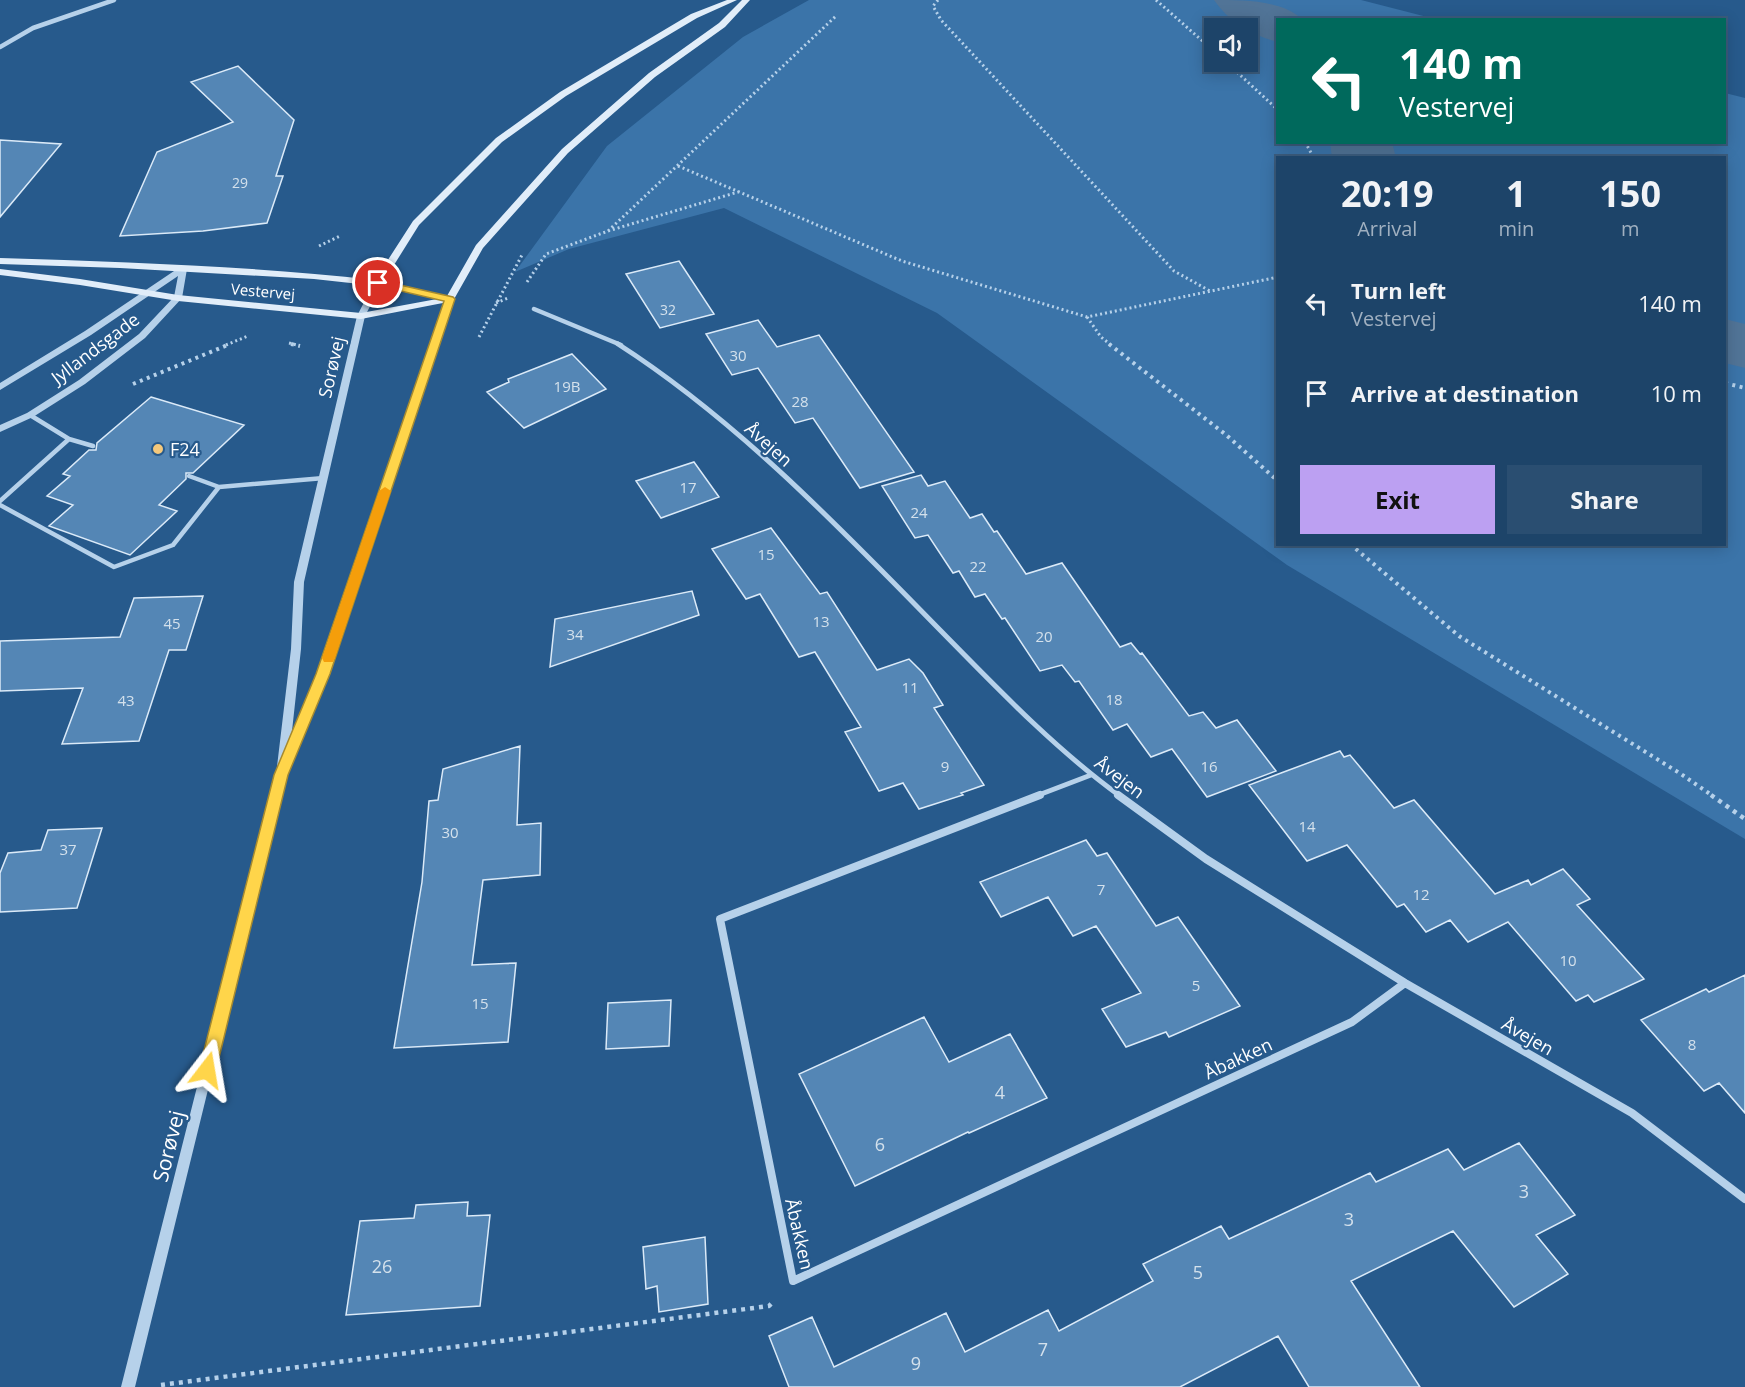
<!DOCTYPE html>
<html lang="en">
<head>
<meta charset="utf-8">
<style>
  :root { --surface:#1d4469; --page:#2a4e71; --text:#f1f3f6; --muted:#a0b0c0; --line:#3b5c7d; --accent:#bca0f2 }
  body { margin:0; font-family:"Open Sans",sans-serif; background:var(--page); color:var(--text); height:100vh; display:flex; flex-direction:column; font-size:22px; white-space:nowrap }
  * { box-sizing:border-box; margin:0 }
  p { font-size:20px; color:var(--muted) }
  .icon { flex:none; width:33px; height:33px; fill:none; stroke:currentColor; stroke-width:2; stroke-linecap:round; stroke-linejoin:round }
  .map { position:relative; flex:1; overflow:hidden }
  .side { position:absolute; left:1276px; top:156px; width:450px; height:390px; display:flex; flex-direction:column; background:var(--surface); border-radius:0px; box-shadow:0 3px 15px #0003,0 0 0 2px var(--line) }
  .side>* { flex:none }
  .banner { position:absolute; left:1276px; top:18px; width:450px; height:126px; border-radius:0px; box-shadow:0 3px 15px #0003,0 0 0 2px var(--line); background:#00695c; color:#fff; overflow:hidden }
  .controls { position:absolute; left:1204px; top:18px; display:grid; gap:12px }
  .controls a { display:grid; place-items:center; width:54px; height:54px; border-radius:0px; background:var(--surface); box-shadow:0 3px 15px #0003,0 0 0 2px var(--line); font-size:30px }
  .pin { position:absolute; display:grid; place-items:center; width:51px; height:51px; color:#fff; margin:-26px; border:3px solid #fff; border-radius:50%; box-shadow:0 2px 6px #0007 }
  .me { position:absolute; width:66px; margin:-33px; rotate:14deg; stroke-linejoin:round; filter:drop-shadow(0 0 4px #0008) }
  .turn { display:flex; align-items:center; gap:21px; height:126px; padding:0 24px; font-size:27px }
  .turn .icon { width:78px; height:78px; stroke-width:2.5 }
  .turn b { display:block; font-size:42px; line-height:51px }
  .eta { display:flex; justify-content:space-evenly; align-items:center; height:102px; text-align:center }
  .eta b { font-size:36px; font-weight:700; line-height:42px }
  .cta { display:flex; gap:12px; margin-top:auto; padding:12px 24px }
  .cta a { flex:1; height:69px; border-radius:0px; background:var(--accent); color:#111; font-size:24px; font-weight:700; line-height:69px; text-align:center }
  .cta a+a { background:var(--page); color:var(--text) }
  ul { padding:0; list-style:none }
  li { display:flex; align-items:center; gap:18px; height:90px; padding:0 24px }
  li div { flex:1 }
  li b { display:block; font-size:22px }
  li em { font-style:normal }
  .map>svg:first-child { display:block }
  .green { fill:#3b74a9; fill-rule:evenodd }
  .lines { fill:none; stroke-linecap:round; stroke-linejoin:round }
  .river { fill:#517497; fill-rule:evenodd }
  .building { fill:#5486b5; stroke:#dbeaf8; stroke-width:1.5 }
  .path-far2 { stroke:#b6d1ea; stroke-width:3; stroke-dasharray:2 3; stroke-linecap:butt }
  .path-far1 { stroke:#b6d1ea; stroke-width:4; stroke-dasharray:3 4.5; stroke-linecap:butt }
  .path { stroke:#b6d1ea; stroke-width:4.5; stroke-dasharray:4 5; stroke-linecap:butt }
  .service { stroke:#b6d1ea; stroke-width:4.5 }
  .minor-far2 { stroke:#b6d1ea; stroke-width:4.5 }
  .minor-far1 { stroke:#b6d1ea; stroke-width:5 }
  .minor { stroke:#b6d1ea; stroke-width:8 }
  .tertiary { fill:#b6d1ea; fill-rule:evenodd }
  .secondary { fill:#e1edf9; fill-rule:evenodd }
  .route { fill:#ffd54a; stroke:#a68a30; stroke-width:1.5 }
  .slow { fill:#f59e0b }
  .poi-dot { fill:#f3c87c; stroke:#275a8c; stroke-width:2 }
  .labels { text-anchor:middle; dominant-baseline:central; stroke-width:4.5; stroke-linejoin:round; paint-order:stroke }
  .far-number-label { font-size:14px; fill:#d4e1ec }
  .far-street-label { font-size:15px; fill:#fff; stroke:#275a8c }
  .number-label { font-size:15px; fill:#d4e1ec }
  .street-label { font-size:18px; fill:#fff; stroke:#275a8c }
  .poi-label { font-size:18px; fill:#fff; stroke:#275a8c; text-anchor:start }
  .near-number-label { font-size:18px; fill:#d4e1ec }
  .near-street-label { font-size:21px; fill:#fff; stroke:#275a8c }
</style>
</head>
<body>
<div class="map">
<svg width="1745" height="1387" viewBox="0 0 1745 1387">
  <rect width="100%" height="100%" fill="#275a8c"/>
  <!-- green -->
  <path class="green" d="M 809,0 L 1361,0 L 1435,19 L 1278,20 L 1278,142 L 1725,142 L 1725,93 L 1745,98 L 1745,839 L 1287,565 L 937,313 L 724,208 L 569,249 L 515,272 L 607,146 L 743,37 ZM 1215,28 L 1248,28 L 1248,62 L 1215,62 ZM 1278,158 L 1725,158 L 1725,544 L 1278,544 Z"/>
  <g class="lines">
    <!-- river -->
    <path class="river" d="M 1214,0 C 1244,0 1283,0 1303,20 L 1278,20 L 1278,42 C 1253,36 1229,22 1214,0 Z
      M 1330,142 L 1392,142 L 1396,158 L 1332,158 Z
      M 1725,319 L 1745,324 L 1745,368 L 1725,363 Z"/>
  </g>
  <!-- building -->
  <path class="building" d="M 238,66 L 294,120 L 276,176 L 283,176 L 267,223 L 203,231 L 120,236 L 157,152 L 233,122 L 191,82 Z
    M 0,140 L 61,144 L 0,217 Z
    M 679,261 L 714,314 L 660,328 L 626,274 Z
    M 758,320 L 777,347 L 819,335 L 914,472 L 860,488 L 813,418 L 795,423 L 758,368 L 732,375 L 706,334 Z
    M 572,354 L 606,389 L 524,428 L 487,392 L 509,382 L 508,379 Z
    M 151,397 L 244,425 L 193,473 L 186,473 L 186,479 L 159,505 L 177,511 L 130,555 L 49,526 L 73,505 L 47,496 L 70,476 L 63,474 L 89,450 L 96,450 L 97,443 Z
    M 694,462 L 719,497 L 661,518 L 636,481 Z
    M 921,475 L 928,486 L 945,481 L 970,518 L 982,514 L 994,532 L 997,531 L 1026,574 L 1062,563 L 1120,647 L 1131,643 L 1140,654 L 1142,653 L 1189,716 L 1203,712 L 1216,728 L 1237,720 L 1276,771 L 1207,797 L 1172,749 L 1151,757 L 1127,724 L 1113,730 L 1079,681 L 1075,682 L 1062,665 L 1040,671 L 1005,618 L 1002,619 L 985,594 L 975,597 L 959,571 L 953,573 L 928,535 L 915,538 L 882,486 Z
    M 771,528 L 820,594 L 827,592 L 877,670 L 909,659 L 923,673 L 943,705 L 934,708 L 984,785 L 961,793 L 963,795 L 919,809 L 903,783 L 879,791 L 845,732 L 861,727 L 815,652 L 799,657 L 760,594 L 746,599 L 712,549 Z
    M 692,591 L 699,615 L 550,667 L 555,619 Z
    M 203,596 L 186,650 L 169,650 L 139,741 L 62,744 L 83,688 L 0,691 L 0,641 L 120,637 L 134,598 Z
    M 520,746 L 517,825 L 541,823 L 540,875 L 483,880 L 472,965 L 516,963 L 508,1042 L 394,1048 L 422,882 L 429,801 L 438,800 L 443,769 Z
    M 1340,751 L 1344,757 L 1350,755 L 1394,808 L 1414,800 L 1495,894 L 1528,880 L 1531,885 L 1563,869 L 1590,899 L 1577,905 L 1644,979 L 1594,1002 L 1588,995 L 1576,1001 L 1508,922 L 1468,942 L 1450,920 L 1426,932 L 1404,904 L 1397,907 L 1347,845 L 1307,861 L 1249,785 Z
    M 102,828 L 77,908 L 0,912 L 0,873 L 8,853 L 41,850 L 48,830 Z
    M 1086,840 L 1097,856 L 1107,853 L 1156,926 L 1178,917 L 1240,1006 L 1169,1037 L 1166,1032 L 1126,1047 L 1102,1009 L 1141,993 L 1096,926 L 1073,936 L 1048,897 L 1001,917 L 980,882 Z
    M 1745,975 L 1745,1113 L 1719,1083 L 1704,1091 L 1641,1020 L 1706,989 L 1709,992 Z
    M 671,1000 L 669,1046 L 606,1049 L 608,1003 Z
    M 924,1017 L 949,1062 L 1010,1034 L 1047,1098 L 969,1133 L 968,1132 L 855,1186 L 799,1074 Z
    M 1519,1143 L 1575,1215 L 1536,1235 L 1568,1274 L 1514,1307 L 1453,1231 L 1351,1281 L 1420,1387 L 1309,1387 L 1278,1336 L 1180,1387 L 789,1387 L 769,1336 L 812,1317 L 834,1367 L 946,1313 L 965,1352 L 1048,1310 L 1059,1331 L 1153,1281 L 1143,1264 L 1221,1226 L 1229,1239 L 1370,1173 L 1376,1182 L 1448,1149 L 1464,1170 Z
    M 468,1202 L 467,1216 L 490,1215 L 480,1306 L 346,1315 L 360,1221 L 414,1218 L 416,1205 Z
    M 705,1237 L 708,1304 L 659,1312 L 657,1286 L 646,1289 L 643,1247 Z"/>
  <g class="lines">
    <!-- path-far2 -->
    <path class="path-far2" d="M 938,0 L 933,6 L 941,20 L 1174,271 L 1210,291
      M 1156,0 L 1215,52
      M 1226,62 L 1278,110
      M 1305,142 L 1314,158
      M 678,166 L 902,261 L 1087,317 L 1278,277
      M 608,231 L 836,16
      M 319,246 L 340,236
      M 527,282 L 546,254 L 608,231 L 738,192
      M 496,303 L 508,298
      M 1087,317 L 1101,337 L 1111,345
      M 479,337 L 523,253
      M 289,343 L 297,345
      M 226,345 L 248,336"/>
    <!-- path-far1 -->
    <path class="path-far1" d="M 291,344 L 300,346
      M 1109,344 L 1225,434 L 1278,481
      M 1725,383 L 1745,388
      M 133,384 L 230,344
      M 1350,544 L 1459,636 L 1681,774 L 1713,796"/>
    <!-- path -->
    <path class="path" d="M 1711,795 L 1745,819
      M 161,1385 L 769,1306 L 774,1301"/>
    <!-- service -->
    <path class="service" d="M 69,439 L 93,446
      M 189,476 L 219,487
      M 0,501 L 69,439 L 30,415
      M 0,505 L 114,567 L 173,545 L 219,487 L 324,478"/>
    <!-- minor-far2 -->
    <path class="minor-far2" d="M 0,47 L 33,28 L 114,0
      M 534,309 L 621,345"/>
    <!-- minor-far1 -->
    <path class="minor-far1" d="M 618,344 C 738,421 841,529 940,630 C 997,688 1054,748 1120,796
      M 1036,796 L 1091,775"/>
    <!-- minor -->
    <path class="minor" d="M 1040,795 L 720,919 L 793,1281 L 1352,1022 L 1405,983
      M 1118,795 L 1206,859 L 1405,983 L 1632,1113 L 1745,1199"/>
    <!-- tertiary -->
    <path class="tertiary" d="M 180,267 L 183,267 L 187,269 L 182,298 L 145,338 L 85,384 L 33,417 L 0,432 L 0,425 L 27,413 L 79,380 L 139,334 L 174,297 L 178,276 L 91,335 L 0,390 L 0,383 L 85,331 Z
      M 375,281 L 381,281 L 382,283 L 365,316 L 304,582 L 301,649 L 291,740 L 318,674 L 446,299 L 450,297 L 454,299 L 328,674 L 291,764 L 287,768 L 135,1387 L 121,1387 L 276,775 L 291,649 L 294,582 L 357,316 Z"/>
    <!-- secondary -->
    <path class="secondary" d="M 727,0 L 737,0 L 697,18 L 566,96 L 502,142 L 419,225 L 384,281 L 447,296 L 476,245 L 562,149 L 649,73 L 719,23 L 742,0 L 750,0 L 725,27 L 655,77 L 568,153 L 483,248 L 453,301 L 361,319 L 178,301 L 80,285 L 0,275 L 0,269 L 80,279 L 178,295 L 361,313 L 437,299 L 378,286 L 314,279 L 120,268 L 0,264 L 0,258 C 125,262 251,266 375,280 L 413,221 L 496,138 L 560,92 L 691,14 Z"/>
  </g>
  <!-- route -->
  <path class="route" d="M 378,280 L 453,297 L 455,299 L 330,674 L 288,775 L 216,1070 L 213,1075 L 207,1077 L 201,1075 L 199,1070 L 274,775 L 316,674 L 444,301 L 375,285 L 375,281 Z"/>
  <!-- slow -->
  <path class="slow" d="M 385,487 L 391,491 L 335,658 L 333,662 L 324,662 L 322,658 L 379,491 Z"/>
  <!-- markers -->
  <circle class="poi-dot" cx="158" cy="449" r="6"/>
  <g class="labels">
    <!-- far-number labels -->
    <g class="far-number-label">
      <text x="240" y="182">29</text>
      <text x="668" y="309">32</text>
    </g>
    <!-- far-street labels -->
    <g class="far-street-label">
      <text transform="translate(263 291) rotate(5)">Vestervej</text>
    </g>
    <!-- number labels -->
    <g class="number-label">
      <text x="738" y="355">30</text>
      <text x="567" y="386">19B</text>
      <text x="800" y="401">28</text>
      <text x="688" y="487">17</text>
      <text x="919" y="512">24</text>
      <text x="766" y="554">15</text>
      <text x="978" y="566">22</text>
      <text x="821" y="621">13</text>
      <text x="172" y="623">45</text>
      <text x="575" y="634">34</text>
      <text x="1044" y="636">20</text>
      <text x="910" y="687">11</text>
      <text x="1114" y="699">18</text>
      <text x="126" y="700">43</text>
      <text x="945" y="766">9</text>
      <text x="1209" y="766">16</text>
      <text x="1307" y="826">14</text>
      <text x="450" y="832">30</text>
      <text x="68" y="849">37</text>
      <text x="1101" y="889">7</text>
      <text x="1421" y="894">12</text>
      <text x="1568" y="960">10</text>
      <text x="1196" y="985">5</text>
      <text x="480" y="1003">15</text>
      <text x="1692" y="1044">8</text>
    </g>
    <!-- street labels -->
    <g class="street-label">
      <text transform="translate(95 348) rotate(-37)">Jyllandsgade</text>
      <text transform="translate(331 367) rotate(-77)">Sorøvej</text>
      <text transform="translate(769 444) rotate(42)">Åvejen</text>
      <text transform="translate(1120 777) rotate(37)">Åvejen</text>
      <text transform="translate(1528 1036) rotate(30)">Åvejen</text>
      <text transform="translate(1238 1058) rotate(-25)">Åbakken</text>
      <text transform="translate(800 1234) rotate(77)">Åbakken</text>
    </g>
    <!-- poi labels -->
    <g class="poi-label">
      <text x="170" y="449">F24</text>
    </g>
    <!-- near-number labels -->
    <g class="near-number-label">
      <text x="1000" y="1092">4</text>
      <text x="880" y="1144">6</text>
      <text x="1524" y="1191">3</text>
      <text x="1349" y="1219">3</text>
      <text x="382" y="1266">26</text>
      <text x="1198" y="1272">5</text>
      <text x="1043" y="1349">7</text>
      <text x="916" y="1363">9</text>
    </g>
    <!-- near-street labels -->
    <g class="near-street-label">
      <text transform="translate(168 1146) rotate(-76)">Sorøvej</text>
    </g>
  </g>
</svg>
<div class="controls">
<a><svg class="icon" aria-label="sound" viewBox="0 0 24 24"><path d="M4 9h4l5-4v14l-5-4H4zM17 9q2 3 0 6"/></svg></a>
</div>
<div class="pin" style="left:378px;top:283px;background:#d93025"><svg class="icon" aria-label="arrive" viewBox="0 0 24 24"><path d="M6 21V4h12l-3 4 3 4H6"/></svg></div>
<svg class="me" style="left:207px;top:1070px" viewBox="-20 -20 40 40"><path d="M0-17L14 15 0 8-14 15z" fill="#ffd54a" stroke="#fff" stroke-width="4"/></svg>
<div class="banner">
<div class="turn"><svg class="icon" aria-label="left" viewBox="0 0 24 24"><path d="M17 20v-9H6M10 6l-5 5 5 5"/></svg><div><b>140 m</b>Vestervej</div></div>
</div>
<section class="side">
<div class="eta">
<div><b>20:19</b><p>Arrival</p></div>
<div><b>1</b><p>min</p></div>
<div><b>150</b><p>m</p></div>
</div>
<ul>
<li><svg class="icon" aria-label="left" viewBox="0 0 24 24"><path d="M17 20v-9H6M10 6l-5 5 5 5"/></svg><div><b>Turn left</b><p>Vestervej</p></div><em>140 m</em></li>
<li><svg class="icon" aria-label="arrive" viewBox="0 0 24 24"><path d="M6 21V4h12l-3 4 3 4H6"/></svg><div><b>Arrive at destination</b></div><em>10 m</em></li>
</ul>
<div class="cta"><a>Exit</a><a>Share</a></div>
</section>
</div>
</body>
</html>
